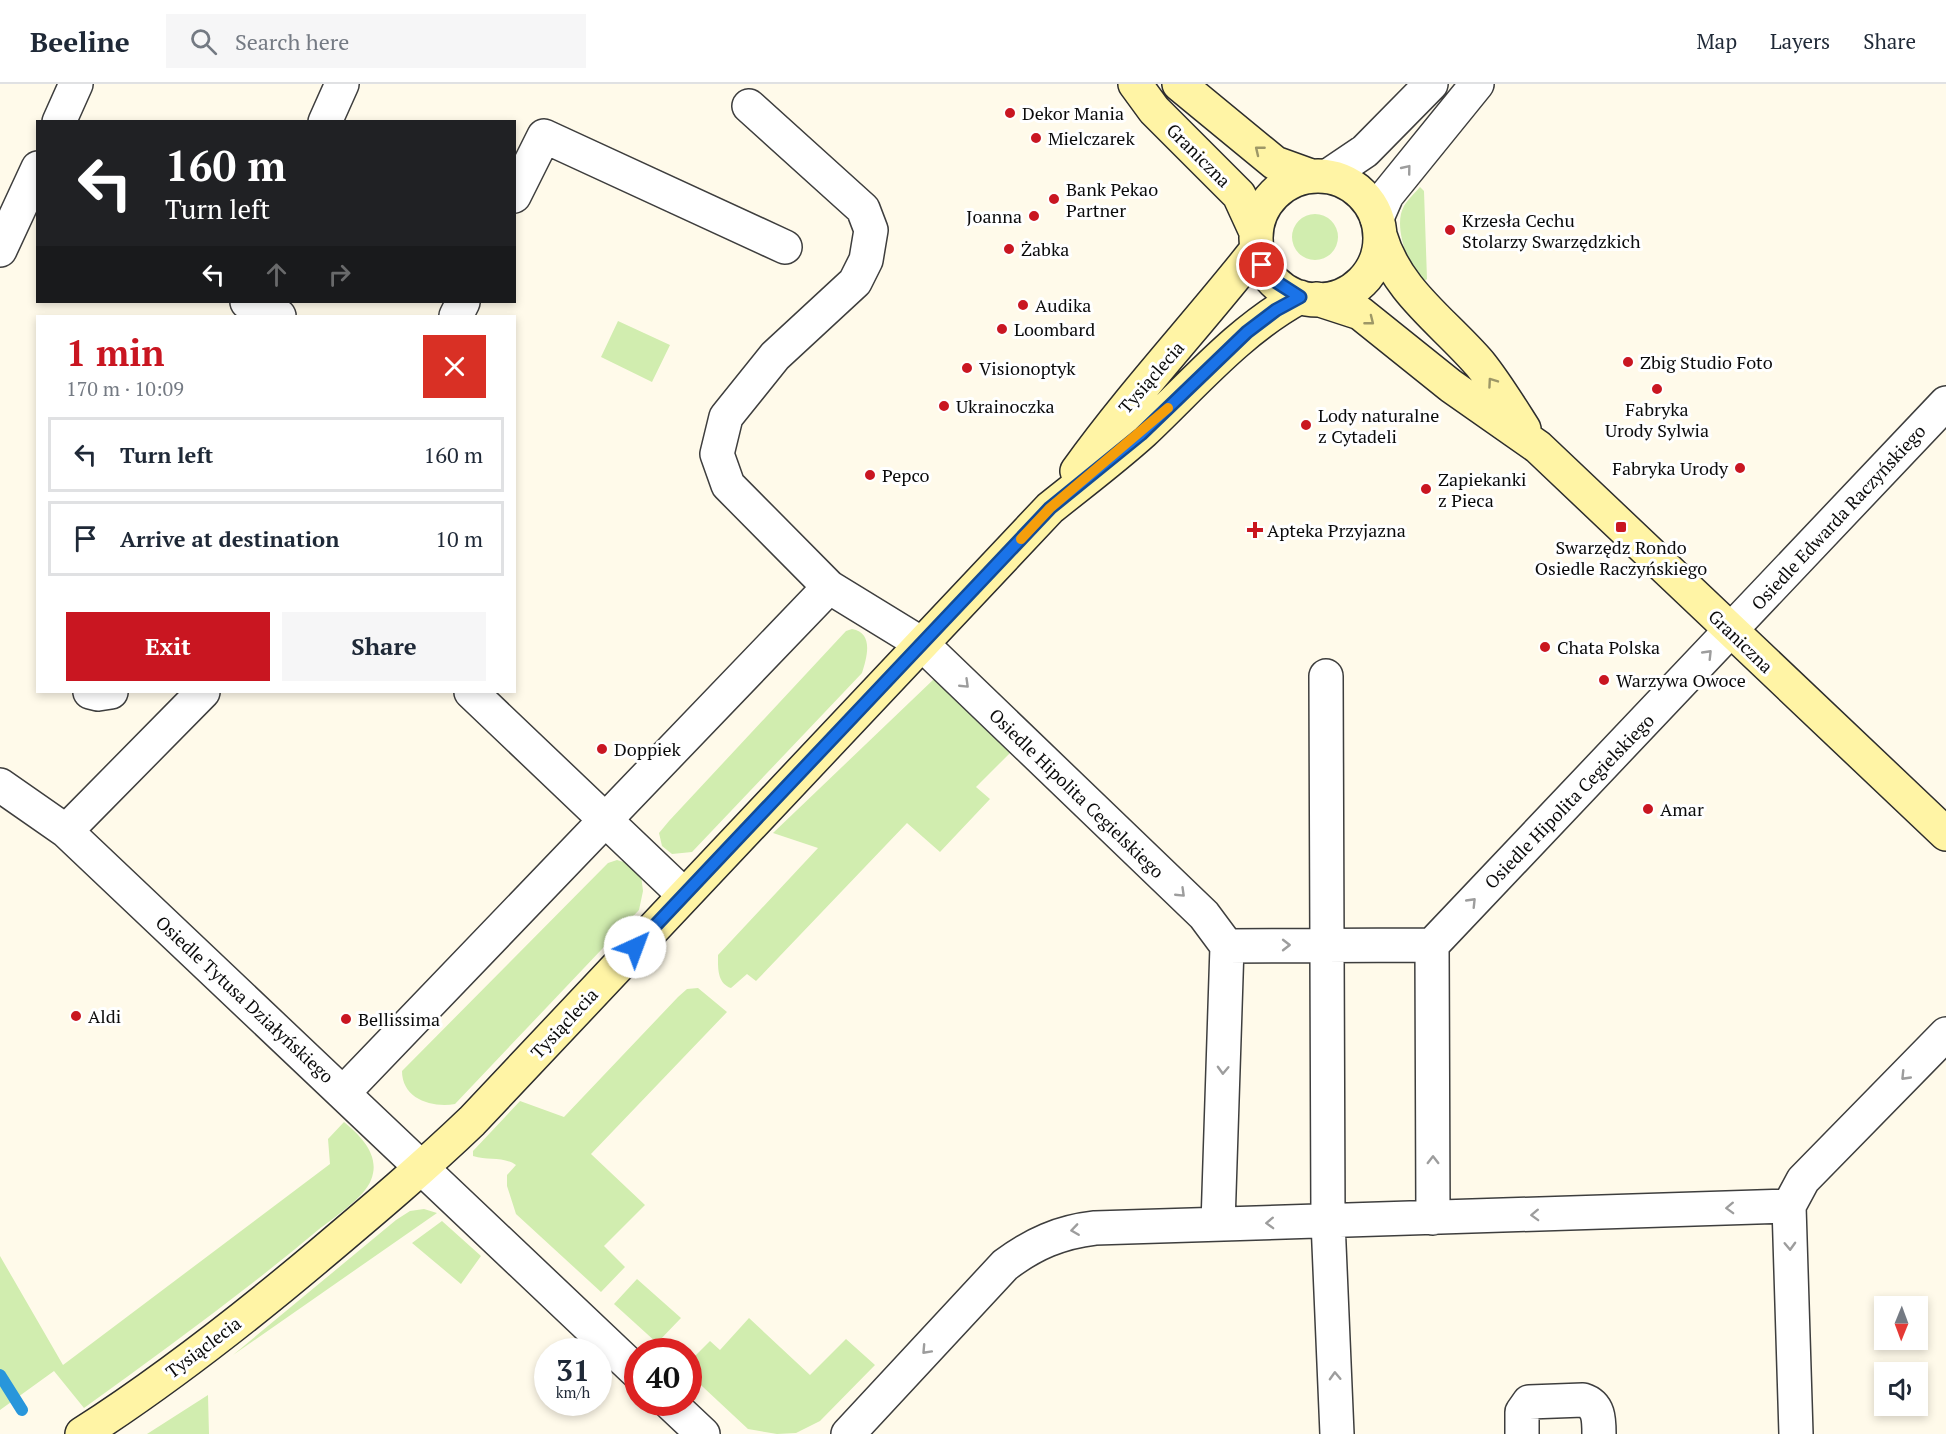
<!DOCTYPE html>
<html lang="en">
<head>
<meta charset="utf-8">
<style>
  :root { --surface:#fff; --page:#f6f6f7; --text:#1f2937; --muted:#747a83; --line:#e0e1e3; --accent:#c91621 }
  body { margin:0; font-family:"PT Serif",serif; background:var(--page); color:var(--text); height:100vh; display:flex; flex-direction:column; font-size:22px; white-space:nowrap }
  * { box-sizing:border-box; margin:0 }
  p { font-size:20px; color:var(--muted) }
  .icon { flex:none; width:33px; height:33px; fill:none; stroke:currentColor; stroke-width:2; stroke-linecap:round; stroke-linejoin:round }
  .map { position:relative; flex:1; overflow:hidden }
  .side { position:absolute; left:36px; top:231px; width:480px; height:378px; display:flex; flex-direction:column; background:var(--surface); border-radius:0px; box-shadow:0 3px 9px #0003 }
  .side>* { flex:none }
  .hud { position:absolute; left:36px; top:36px; width:480px; height:183px; border-radius:0px; box-shadow:0 3px 9px #0003; background:#202124; color:#fff; overflow:hidden }
  .needle { width:39px; rotate:181deg }
  .controls { position:absolute; left:1874px; top:1212px; display:grid; gap:12px }
  .controls a { display:grid; place-items:center; width:54px; height:54px; border-radius:0px; background:var(--surface); box-shadow:0 3px 9px #0003; font-size:30px }
  .speed { position:absolute; left:534px; top:1254px; display:flex; gap:12px; font-size:30px; font-weight:700; text-align:center }
  .speed>* { display:grid; place-content:center; width:78px; height:78px; border-radius:50%; background:var(--surface); box-shadow:0 3px 9px #0003; line-height:1 }
  .speed small { font-size:15px; font-weight:400 }
  .speed .limit { border:9px solid #d22; background:#fff; color:#111 }
  .pin { position:absolute; display:grid; place-items:center; width:51px; height:51px; color:#fff; margin:-26px; border:3px solid #fff; border-radius:50%; box-shadow:0 2px 6px #0007 }
  .me { position:absolute; width:66px; margin:-33px; rotate:43deg; stroke-linejoin:round; filter:drop-shadow(0 0 4px #0008) }
  .turn { display:flex; align-items:center; gap:21px; height:126px; padding:0 30px; font-size:27px }
  .turn .icon { width:78px; height:78px; stroke-width:2.5 }
  .turn b { display:block; font-size:42px; line-height:51px }
  .lanes { display:flex; align-items:center; height:57px; padding:0 30px; background:#0003; justify-content:center; gap:30px; direction:ltr }
  .lanes .off { opacity:.35 }
  .round { display:grid; place-items:center; flex:none; width:63px; height:63px; border-radius:0px; background:var(--page) }
  .head { display:flex; align-items:center; justify-content:space-between; height:102px; padding:0 30px }
  h1 { font-size:36px; font-weight:600; line-height:45px; color:var(--accent) }
  .action { display:flex; gap:12px; margin-top:auto; padding:12px 30px }
  .action a { flex:1; height:69px; border-radius:0px; background:var(--accent); color:#fff; font-size:24px; font-weight:600; line-height:69px; text-align:center }
  .action a+a { background:var(--page); color:var(--text) }
  ul { padding:0; list-style:none }
  li { display:flex; align-items:center; gap:18px; height:75px; margin:0 12px 9px; padding:0 18px; border:3px solid var(--line); border-radius:0px }
  li div { flex:1 }
  li b { display:block; font-size:22px }
  li em { font-style:normal }
  header { display:flex; align-items:center; gap:36px; box-sizing:border-box; height:84px; padding:0 30px; background:var(--surface); border-bottom:2px solid var(--line) }
  header strong { font-size:28px }
  nav { display:flex; gap:33px; margin-inline-start:auto; font-size:21px }
  .search { width:420px; height:54px; background:var(--page); display:flex; align-items:center; gap:15px; box-sizing:border-box; padding:0 21px; border-radius:0px; color:var(--muted); font-size:22px }
  .map>svg:first-child { display:block }
  .green { fill:#d1edaf }
  .lines { fill:none; stroke-linecap:round; stroke-linejoin:round }
  .stream { stroke:#2896db; stroke-width:12 }
  .street-casing { stroke:#3e3e3e; stroke-width:36 }
  .secondary-casing { stroke:#2d2d2d; stroke-width:36 }
  .street { stroke:#fff; stroke-width:33 }
  .secondary { stroke:#fff4a5; stroke-width:33 }
  .oneway { stroke:#9d9767 }
  .oneway2 { stroke:#9d9d9d }
  .route-casing { stroke:#114b97; stroke-width:15 }
  .route { stroke:#1a73e8; stroke-width:10 }
  .slow { stroke:#f59e0b; stroke-width:10 }
  .poi-dot { fill:#c91621; stroke:#fff; stroke-width:2 }
  .labels { text-anchor:middle; dominant-baseline:central; stroke-width:6; stroke-linejoin:round; paint-order:stroke }
  .poi-label { font-size:18px; fill:#0b0b0b; stroke:#fff; text-anchor:start }
  .street-label { font-size:18px; fill:#0b0b0b; stroke:#fff }
</style>
</head>
<body>
<header>
<strong>Beeline</strong>
<div class="search"><svg class="icon" aria-label="search" viewBox="0 0 24 24"><circle cx="10" cy="10" r="6"/><path d="M15 15l6 6"/></svg>Search here</div>
<nav><a>Map</a><a>Layers</a><a>Share</a></nav>
</header>
<div class="map">
<svg width="1946" height="1350" viewBox="0 0 1946 1350">
  <rect width="100%" height="100%" fill="#fffaea"/>
  <!-- green -->
  <path class="green" d="M 1420,103 L 1424,107 L 1427,195 L 1420,201 C 1410,182 1392,143 1404,122 C 1408,115 1415,109 1420,103 Z
    M1292 153a23 23 0 1 1 46 0a23 23 0 1 1-46 0Z
    M 618,237 L 670,261 L 652,298 L 601,273 Z
    M 852,545 C 874,549 867,573 862,589 L 692,768 L 672,770 L 662,762 L 659,749 L 669,737 L 846,547 Z
    M 934,595 L 1013,666 L 976,703 L 990,715 L 940,768 L 907,739 L 756,897 L 747,890 L 731,904 C 717,899 718,884 718,871 L 818,764 L 773,749 Z
    M 617,776 L 627,779 L 641,791 L 643,807 L 639,826 L 455,1020 C 432,1024 402,1015 402,987 L 608,779 Z
    M 698,904 L 727,928 L 591,1070 L 645,1121 L 604,1162 L 625,1183 L 601,1208 L 516,1130 L 507,1102 L 507,1091 L 516,1081 C 503,1072 488,1077 473,1072 L 473,1067 L 520,1017 L 564,1033 L 678,913 L 687,905 Z
    M 344,1038 C 361,1052 381,1072 371,1096 C 365,1113 332,1135 318,1146 C 243,1209 164,1266 84,1324 L 54,1287 L 0,1326 L 0,1172 L 63,1281 L 330,1080 L 328,1055 Z
    M 424,1125 L 437,1129 L 233,1271 L 396,1136 L 410,1127 Z
    M 442,1137 L 481,1172 L 461,1200 L 412,1159 Z
    M 637,1195 L 681,1234 L 657,1259 L 614,1220 Z
    M 749,1234 L 810,1291 L 846,1255 L 875,1281 L 820,1337 L 796,1349 L 777,1350 L 748,1345 L 688,1289 L 689,1278 L 710,1257 L 720,1266 Z
    M 208,1311 L 209,1350 L 147,1350 Z"/>
  <g class="lines">
    <!-- stream -->
    <path class="stream" d="M 0,1291 L 22,1326"/>
    <!-- street casing -->
    <g class="street-casing">
      <path id="street" d="M 749,22 L 863,125 L 871,146 L 866,176 L 855,198 L 775,272 L 726,333 L 717,370 L 728,401 L 829,503
        M 59,38 L 76,0
        M 325,38 L 342,0
        M 1328,92 L 1365,67 L 1431,0
        M 514,112 L 544,52 L 785,163
        M 1377,134 L 1387,111 L 1477,0
        M 0,166 L 38,84
        M 247,218 L 279,232
        M 456,232 L 463,218
        M 1326,592 L 1328,1137 L 1337,1350
        M 90,608 L 98,610 L 111,608
        M 471,608 L 684,811
        M 0,701 L 66,747 L 638,1289
        M 66,747 L 203,608
        M 1227,862 L 1432,861
        M 344,1008 L 829,503 L 922,560 L 1204,831 L 1227,862 L 1218,1140
        M 1433,1134 L 1432,861 L 1946,319
        M 669,1318 L 703,1350
        M 848,1350 L 1005,1181 C 1033,1160 1060,1148 1095,1144 L 1789,1122
        M 1522,1350 L 1522,1328 L 1529,1318 L 1583,1316 C 1599,1321 1599,1335 1599,1350
        M 1796,1350 L 1789,1122 L 1803,1096 L 1946,950"/>
    </g>
    <!-- secondary casing -->
    <g class="secondary-casing">
      <path id="secondary" d="M 1135,0 L 1154,26 L 1239,111 L 1256,148
        M 1179,0 L 1275,79 L 1311,92
        M1256 154a62 62 0 1 1 124 0a62 62 0 1 1-124 0Z
        M 1380,151 C 1396,207 1444,238 1480,280 C 1496,300 1510,323 1524,345
        M 1317,215 L 1360,229 L 1451,302 L 1538,363 L 1946,750
        M 1077,387 C 1133,309 1198,240 1257,165
        M 82,1350 C 166,1296 245,1234 322,1169 C 373,1126 424,1083 472,1037 L 1050,424 C 1081,399 1113,375 1143,348 C 1193,301 1239,246 1300,213"/>
    </g>
    <!-- street -->
    <use href="#street" class="street"/>
    <!-- secondary -->
    <use href="#secondary" class="secondary"/>
  </g>
  <!-- one-way arrows -->
  <defs><path id="oneway-chevron" d="M-2-3.5L2.5 0L-2 3.5" fill="none" stroke-width="1.6" stroke-linecap="round" stroke-linejoin="round" transform="scale(1.5)"/></defs>
  <g class="oneway">
    <use href="#oneway-chevron" transform="translate(1259 66) rotate(-141)"/>
    <use href="#oneway-chevron" transform="translate(1370 237) rotate(38)"/>
    <use href="#oneway-chevron" transform="translate(1492 298) rotate(-125)"/>
  </g>
  <g class="oneway2">
    <use href="#oneway-chevron" transform="translate(1407 85) rotate(-51)"/>
    <use href="#oneway-chevron" transform="translate(1708 570) rotate(-46)"/>
    <use href="#oneway-chevron" transform="translate(965 600) rotate(44)"/>
    <use href="#oneway-chevron" transform="translate(1181 809) rotate(44)"/>
    <use href="#oneway-chevron" transform="translate(1472 818) rotate(-46)"/>
    <use href="#oneway-chevron" transform="translate(1286 861)"/>
    <use href="#oneway-chevron" transform="translate(1223 986) rotate(92)"/>
    <use href="#oneway-chevron" transform="translate(1905 992) rotate(134)"/>
    <use href="#oneway-chevron" transform="translate(1433 1076) rotate(-90)"/>
    <use href="#oneway-chevron" transform="translate(1730 1124) rotate(178)"/>
    <use href="#oneway-chevron" transform="translate(1535 1131) rotate(178)"/>
    <use href="#oneway-chevron" transform="translate(1270 1139) rotate(178)"/>
    <use href="#oneway-chevron" transform="translate(1075 1146) rotate(172)"/>
    <use href="#oneway-chevron" transform="translate(1790 1162) rotate(88)"/>
    <use href="#oneway-chevron" transform="translate(926 1266) rotate(133)"/>
    <use href="#oneway-chevron" transform="translate(1335 1292) rotate(-92)"/>
  </g>
  <g class="lines">
    <!-- route casing -->
    <g class="route-casing">
      <path id="route" d="M 635,863 L 1050,424 L 1141,350 L 1247,248 L 1276,226 L 1300,213 L 1272,195 L 1262,181"/>
    </g>
    <!-- route -->
    <use href="#route" class="route"/>
    <!-- slow -->
    <path class="slow" d="M 1021,455 L 1050,424 L 1168,324"/>
  </g>
  <!-- markers -->
  <g class="poi-dot">
    <circle cx="1010" cy="29" r="6"/>
    <circle cx="1036" cy="54" r="6"/>
    <circle cx="1054" cy="115" r="6"/>
    <circle cx="1034" cy="132" r="6"/>
    <circle cx="1450" cy="146" r="6"/>
    <circle cx="1009" cy="165" r="6"/>
    <circle cx="1023" cy="221" r="6"/>
    <circle cx="1002" cy="245" r="6"/>
    <circle cx="1628" cy="278" r="6"/>
    <circle cx="967" cy="284" r="6"/>
    <circle cx="1657" cy="305" r="6"/>
    <circle cx="944" cy="322" r="6"/>
    <circle cx="1306" cy="341" r="6"/>
    <circle cx="1740" cy="384" r="6"/>
    <circle cx="870" cy="391" r="6"/>
    <circle cx="1426" cy="405" r="6"/>
    <rect x="1615" y="437" width="12" height="12" rx="3"/>
    <path d="M1252 437h6v6h6v6h-6v6h-6v-6h-6v-6h6z"/>
    <circle cx="1545" cy="563" r="6"/>
    <circle cx="1604" cy="596" r="6"/>
    <circle cx="602" cy="665" r="6"/>
    <circle cx="1648" cy="725" r="6"/>
    <circle cx="76" cy="932" r="6"/>
    <circle cx="346" cy="935" r="6"/>
  </g>
  <g class="labels">
    <!-- poi labels -->
    <g class="poi-label">
      <text x="1022" y="29">Dekor Mania</text>
      <text x="1048" y="54">Mielczarek</text>
      <text x="1066" y="105">Bank Pekao<tspan x="1066" dy="21">Partner</tspan></text>
      <text x="1022" y="132" text-anchor="end">Joanna</text>
      <text x="1462" y="136">Krzesła Cechu<tspan x="1462" dy="21">Stolarzy Swarzędzkich</tspan></text>
      <text x="1021" y="165">Żabka</text>
      <text x="1035" y="221">Audika</text>
      <text x="1014" y="245">Loombard</text>
      <text x="1640" y="278">Zbig Studio Foto</text>
      <text x="979" y="284">Visionoptyk</text>
      <text x="956" y="322">Ukrainoczka</text>
      <text x="1657" y="325" text-anchor="middle">Fabryka<tspan x="1657" dy="21">Urody Sylwia</tspan></text>
      <text x="1318" y="331">Lody naturalne<tspan x="1318" dy="21">z Cytadeli</tspan></text>
      <text x="1728" y="384" text-anchor="end">Fabryka Urody</text>
      <text x="882" y="391">Pepco</text>
      <text x="1438" y="395">Zapiekanki<tspan x="1438" dy="21">z Pieca</tspan></text>
      <text x="1267" y="446">Apteka Przyjazna</text>
      <text x="1621" y="463" text-anchor="middle">Swarzędz Rondo<tspan x="1621" dy="21">Osiedle Raczyńskiego</tspan></text>
      <text x="1557" y="563">Chata Polska</text>
      <text x="1616" y="596">Warzywa Owoce</text>
      <text x="614" y="665">Doppiek</text>
      <text x="1660" y="725">Amar</text>
      <text x="88" y="932">Aldi</text>
      <text x="358" y="935">Bellissima</text>
    </g>
    <!-- street labels -->
    <g class="street-label">
      <text transform="translate(1199 71) rotate(45)">Graniczna</text>
      <text transform="translate(1151 293) rotate(-49)">Tysiąclecia</text>
      <text transform="translate(1838 433) rotate(-47)">Osiedle Edwarda Raczyńskiego</text>
      <text transform="translate(1741 557) rotate(44)">Graniczna</text>
      <text transform="translate(1077 709) rotate(44)">Osiedle Hipolita Cegielskiego</text>
      <text transform="translate(1569 717) rotate(-46)">Osiedle Hipolita Cegielskiego</text>
      <text transform="translate(245 915) rotate(43)">Osiedle Tytusa Działyńskiego</text>
      <text transform="translate(564 939) rotate(-47)">Tysiąclecia</text>
      <text transform="translate(203 1263) rotate(-37)">Tysiąclecia</text>
    </g>
  </g>
</svg>
<div class="controls">
<a><svg class="needle" viewBox="-14 -14 28 28"><path d="M0-13l5 13h-10z" fill="#e53935"/><path d="M0 13l5-13h-10z" fill="#747a83"/></svg></a>
<a><svg class="icon" aria-label="sound" viewBox="0 0 24 24"><path d="M4 9h4l5-4v14l-5-4H4zM17 9q2 3 0 6"/></svg></a>
</div>
<div class="speed"><div>31<small>km/h</small></div><div class="limit">40</div></div>
<div class="pin" style="left:1262px;top:181px;background:#d93025"><svg class="icon" aria-label="arrive" viewBox="0 0 24 24"><path d="M6 21V4h12l-3 4 3 4H6"/></svg></div>
<svg class="me" style="left:635px;top:863px" viewBox="-20 -20 40 40"><circle r="19" fill="#fff"/><path d="M0-13L10 11 0 6-10 11z" fill="#1a73e8"/></svg>
<div class="hud">
<div class="turn"><svg class="icon" aria-label="left" viewBox="0 0 24 24"><path d="M17 20v-9H6M10 6l-5 5 5 5"/></svg><div><b>160 m</b>Turn left</div></div>
<div class="lanes"><svg class="icon" aria-label="left" viewBox="0 0 24 24"><path d="M17 20v-9H6M10 6l-5 5 5 5"/></svg><svg class="icon off" aria-label="ahead" viewBox="0 0 24 24"><path d="M12 20V5M6 11l6-6 6 6"/></svg><svg class="icon off" aria-label="right" viewBox="0 0 24 24"><path d="M7 20v-9h11M14 6l5 5-5 5"/></svg></div>
</div>
<section class="side">
<div class="head"><div><h1>1 min</h1><p>170 m · 10:09</p></div><a class="round" style="background:#d93025;color:#fff"><svg class="icon" aria-label="close" viewBox="0 0 24 24"><path d="M6 6l12 12M18 6L6 18"/></svg></a></div>
<ul>
<li><svg class="icon" aria-label="left" viewBox="0 0 24 24"><path d="M17 20v-9H6M10 6l-5 5 5 5"/></svg><div><b>Turn left</b></div><em>160 m</em></li>
<li><svg class="icon" aria-label="arrive" viewBox="0 0 24 24"><path d="M6 21V4h12l-3 4 3 4H6"/></svg><div><b>Arrive at destination</b></div><em>10 m</em></li>
</ul>
<div class="action"><a>Exit</a><a>Share</a></div>
</section>
</div>
</body>
</html>
